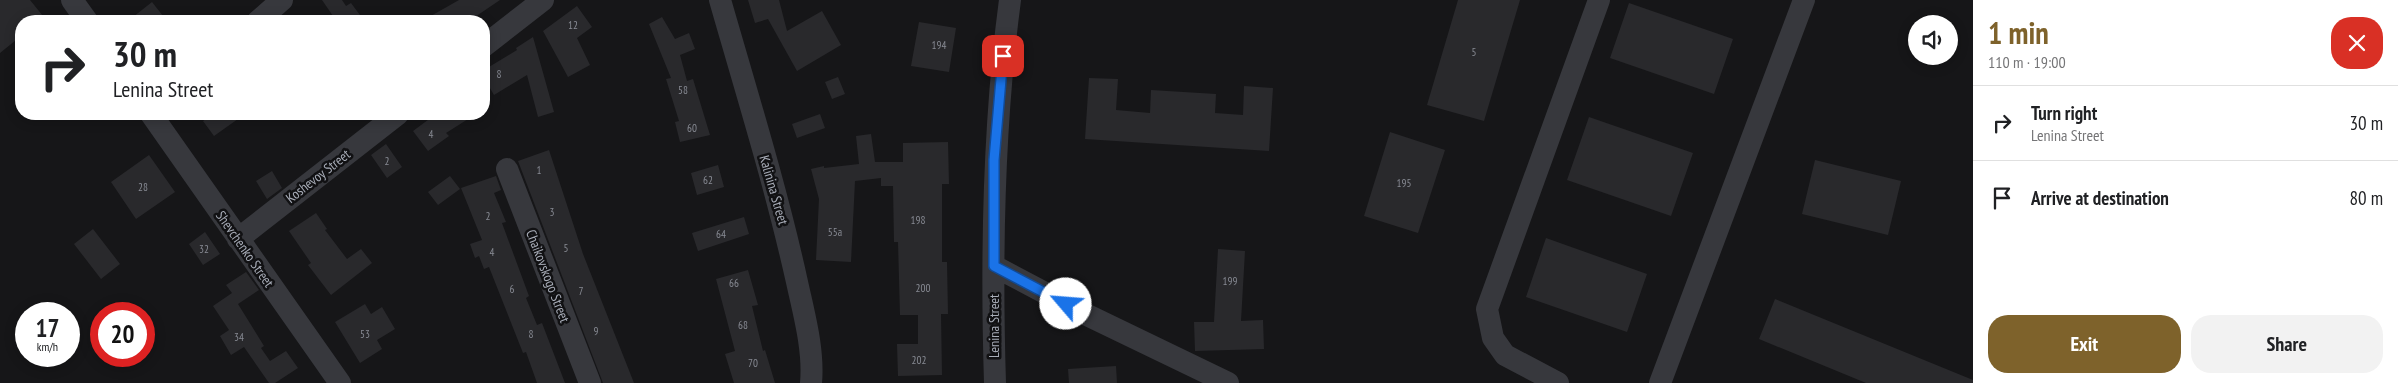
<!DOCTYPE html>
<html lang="en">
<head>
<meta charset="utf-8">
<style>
  :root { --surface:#fff; --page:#f2f2f2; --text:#202124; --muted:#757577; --line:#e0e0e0; --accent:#7e622b }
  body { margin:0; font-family:"PT Sans Narrow",sans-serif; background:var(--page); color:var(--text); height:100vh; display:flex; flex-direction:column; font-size:19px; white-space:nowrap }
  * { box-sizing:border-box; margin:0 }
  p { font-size:16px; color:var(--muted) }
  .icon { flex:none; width:28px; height:28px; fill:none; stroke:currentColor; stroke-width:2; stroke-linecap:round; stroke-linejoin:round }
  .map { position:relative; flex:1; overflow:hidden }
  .drawer { display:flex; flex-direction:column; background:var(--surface); width:425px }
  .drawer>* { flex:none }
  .banner { position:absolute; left:15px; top:15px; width:475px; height:105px; border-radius:20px; box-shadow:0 2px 12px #0003; background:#fff; color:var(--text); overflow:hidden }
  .controls { position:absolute; left:1908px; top:15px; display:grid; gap:10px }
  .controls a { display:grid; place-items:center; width:50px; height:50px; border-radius:50%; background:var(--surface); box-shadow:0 2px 12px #0003; font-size:25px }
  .speed { position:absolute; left:15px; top:302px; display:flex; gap:10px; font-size:25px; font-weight:700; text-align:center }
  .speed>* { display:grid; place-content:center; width:65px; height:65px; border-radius:50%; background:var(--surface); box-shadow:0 2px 12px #0003; line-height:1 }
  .speed small { font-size:12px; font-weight:400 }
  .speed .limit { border:8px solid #d22; background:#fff; color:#111 }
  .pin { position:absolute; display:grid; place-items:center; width:42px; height:42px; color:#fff; margin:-21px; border-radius:10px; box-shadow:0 2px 8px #0006 }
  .me { position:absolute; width:55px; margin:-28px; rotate:297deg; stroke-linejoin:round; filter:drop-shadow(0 0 4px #0008) }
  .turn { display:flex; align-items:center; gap:18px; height:105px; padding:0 15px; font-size:22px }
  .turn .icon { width:65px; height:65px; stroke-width:2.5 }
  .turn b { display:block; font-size:35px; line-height:42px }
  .round { display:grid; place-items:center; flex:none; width:52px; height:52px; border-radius:20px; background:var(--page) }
  .summary { display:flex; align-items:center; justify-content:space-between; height:85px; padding:0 15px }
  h1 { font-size:30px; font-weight:700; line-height:38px; color:var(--accent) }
  .primary-button { display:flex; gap:10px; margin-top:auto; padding:10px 15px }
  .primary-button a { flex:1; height:58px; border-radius:20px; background:var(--accent); color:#fff; font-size:20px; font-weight:700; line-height:58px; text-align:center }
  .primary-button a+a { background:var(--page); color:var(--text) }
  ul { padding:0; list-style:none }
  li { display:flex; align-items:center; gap:15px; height:75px; padding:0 15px; border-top:1px solid var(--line) }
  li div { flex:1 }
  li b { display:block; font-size:19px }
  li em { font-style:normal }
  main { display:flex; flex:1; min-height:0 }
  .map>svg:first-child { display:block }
  .building { fill:#29292c }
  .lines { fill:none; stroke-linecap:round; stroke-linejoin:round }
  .minor { stroke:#37383d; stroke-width:22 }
  .route-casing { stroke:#114b97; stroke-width:12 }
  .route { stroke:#1a73e8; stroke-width:9 }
  .labels { text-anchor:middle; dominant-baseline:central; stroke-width:5; stroke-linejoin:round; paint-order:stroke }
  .number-label { font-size:11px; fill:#888b94 }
  .street-label { font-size:14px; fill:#a8adb8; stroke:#111113 }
</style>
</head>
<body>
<main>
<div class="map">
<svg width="1973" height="383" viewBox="0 0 1973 383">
  <rect width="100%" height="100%" fill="#161618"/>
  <!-- building -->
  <path class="building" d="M 0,0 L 30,0 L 47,21 L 21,21 L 21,36 L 0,53 Z
    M 322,0 L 342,0 L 346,6 L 351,3 L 360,15 L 355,19 L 357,21 L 325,21 L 333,16 Z
    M 459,0 L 500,0 L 469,21 L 422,21 Z
    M 748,0 L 779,0 L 787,31 L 822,11 L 841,45 L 797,71 L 768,19 L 755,23 Z
    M 1458,0 L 1520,0 L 1484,121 L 1427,105 Z
    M 152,2 L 167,21 L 128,21 Z
    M 1629,3 L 1733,39 L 1714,94 L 1610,58 Z
    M 577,6 L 592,27 L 577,38 L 590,65 L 568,77 L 543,31 Z
    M 662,17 L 675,39 L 689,33 L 695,49 L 680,55 L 687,81 L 693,79 L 710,135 L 680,142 L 675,122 L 679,121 L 666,79 L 671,78 L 649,24 Z
    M 919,22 L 956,28 L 949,72 L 911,66 Z
    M 533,37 L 554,112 L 538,117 L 527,75 L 494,95 L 484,78 L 484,70 L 517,50 L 516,48 Z
    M 838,77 L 845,94 L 832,99 L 825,82 Z
    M 1089,78 L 1118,79 L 1116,110 L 1150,113 L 1151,90 L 1216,94 L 1215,113 L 1243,115 L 1244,86 L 1273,88 L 1269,151 L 1085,139 Z
    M 213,114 L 245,114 L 214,136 L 203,121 Z
    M 436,114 L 476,114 L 446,133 L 449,136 L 428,151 L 413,131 Z
    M 820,114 L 825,128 L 797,138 L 792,124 Z
    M 1589,117 L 1693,153 L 1671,216 L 1567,180 Z
    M 1390,132 L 1445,150 L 1418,233 L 1364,216 Z
    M 871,134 L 875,162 L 903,162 L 903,143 L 948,142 L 949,184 L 942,184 L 942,262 L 947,262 L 948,314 L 941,314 L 942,375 L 898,376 L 897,344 L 918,344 L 918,315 L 900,315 L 898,242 L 894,242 L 893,186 L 881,186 L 881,178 L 855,181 L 851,262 L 816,260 L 819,199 L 811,169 L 824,166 L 824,168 L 859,164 L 856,136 Z
    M 386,144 L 402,167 L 387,178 L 371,155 Z
    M 549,150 L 583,254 L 634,383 L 603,383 L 518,161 Z
    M 149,155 L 175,192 L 136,219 L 111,182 Z
    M 1815,160 L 1901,181 L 1888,235 L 1802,214 Z
    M 718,165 L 724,187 L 697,195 L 691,173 Z
    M 272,171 L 282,188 L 267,199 L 256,181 Z
    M 450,176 L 460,189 L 438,205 L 428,192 Z
    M 496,176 L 501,190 L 494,193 L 506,222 L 502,223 L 529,296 L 526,298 L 537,325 L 542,323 L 565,383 L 537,383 L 526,352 L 523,353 L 489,267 L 484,269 L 479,256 L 475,258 L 470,244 L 482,240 L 461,188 Z
    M 316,213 L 327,229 L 325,230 L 347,259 L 361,249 L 372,263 L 331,295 L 308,265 L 311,263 L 289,231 Z
    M 744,217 L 749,234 L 698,251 L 692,233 Z
    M 93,229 L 120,264 L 101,279 L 74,244 Z
    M 205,232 L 220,254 L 203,265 L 189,244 Z
    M 1546,238 L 1647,274 L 1627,332 L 1526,297 Z
    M 1218,249 L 1245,251 L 1241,321 L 1263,320 L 1264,349 L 1195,351 L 1194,322 L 1214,322 Z
    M 748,270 L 758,305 L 752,306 L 763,351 L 765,350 L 775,383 L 734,383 L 725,354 L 735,351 L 716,279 Z
    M 246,272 L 259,290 L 238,304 L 264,346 L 261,348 L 270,361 L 286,351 L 298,368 L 275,383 L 269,383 L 244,347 L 231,355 L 220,336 L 229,330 L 213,306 L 232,293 L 226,285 Z
    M 1775,299 L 1973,380 L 1973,383 L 1866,383 L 1759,339 Z
    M 365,304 L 371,314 L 382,307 L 395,329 L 377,340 L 382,349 L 360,363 L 335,322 Z
    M 1116,366 L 1117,383 L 1069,383 L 1068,369 Z"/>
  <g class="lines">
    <!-- minor -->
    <path class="minor" d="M 72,0 L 87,21
      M 720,0 C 747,94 776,187 797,282 C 804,314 814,350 811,383
      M 258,21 L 282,0
      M 484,46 L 543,0
      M 151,114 L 340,383
      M 507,169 L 590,383
      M 238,239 L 398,114
      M 994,266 L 1083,313 L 1228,383
      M 995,383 C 991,255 993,127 1010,0
      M 1558,383 L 1505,355 L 1493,338 L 1487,309 L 1599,0
      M 1660,383 L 1804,0"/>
  </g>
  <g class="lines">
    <!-- route casing -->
    <g class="route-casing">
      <path id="route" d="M 1003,56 L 994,160 L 994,266 L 1066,304"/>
    </g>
    <!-- route -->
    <use href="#route" class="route"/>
  </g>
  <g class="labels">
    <!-- number labels -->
    <g class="number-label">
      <text x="573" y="25">12</text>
      <text x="939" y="45">194</text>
      <text x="1474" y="52">5</text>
      <text x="499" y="74">8</text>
      <text x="683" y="90">58</text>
      <text x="692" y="128">60</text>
      <text x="431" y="134">4</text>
      <text x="387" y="161">2</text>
      <text x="539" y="170">1</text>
      <text x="708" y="180">62</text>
      <text x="1404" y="183">195</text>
      <text x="143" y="187">28</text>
      <text x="552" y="212">3</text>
      <text x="488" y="216">2</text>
      <text x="918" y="220">198</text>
      <text x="835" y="232">55а</text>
      <text x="721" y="234">64</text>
      <text x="566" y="248">5</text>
      <text x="204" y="249">32</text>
      <text x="492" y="252">4</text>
      <text x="1230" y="281">199</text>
      <text x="734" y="283">66</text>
      <text x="923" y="288">200</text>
      <text x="512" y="289">6</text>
      <text x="581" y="291">7</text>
      <text x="743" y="325">68</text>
      <text x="596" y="331">9</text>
      <text x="365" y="334">53</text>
      <text x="531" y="334">8</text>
      <text x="239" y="337">34</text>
      <text x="919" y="360">202</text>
      <text x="753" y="363">70</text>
    </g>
    <!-- street labels -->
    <g class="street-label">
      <text transform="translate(318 176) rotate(-38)">Koshevoy Street</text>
      <text transform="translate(774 190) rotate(74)">Kalinina Street</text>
      <text transform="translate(245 249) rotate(55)">Shevchenko Street</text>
      <text transform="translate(548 276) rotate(69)">Chaikovskogo Street</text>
      <text transform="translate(994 326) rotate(-90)">Lenina Street</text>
    </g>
  </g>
</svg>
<div class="controls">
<a><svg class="icon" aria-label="sound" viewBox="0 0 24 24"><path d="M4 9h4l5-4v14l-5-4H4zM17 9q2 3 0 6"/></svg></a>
</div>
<div class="speed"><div>17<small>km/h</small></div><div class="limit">20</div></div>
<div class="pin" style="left:1003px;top:56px;background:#d93025"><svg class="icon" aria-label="arrive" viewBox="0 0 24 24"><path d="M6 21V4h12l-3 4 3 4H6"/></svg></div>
<svg class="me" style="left:1066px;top:304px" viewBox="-20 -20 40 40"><circle r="19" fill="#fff"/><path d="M0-13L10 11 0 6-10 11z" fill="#1a73e8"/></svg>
<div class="banner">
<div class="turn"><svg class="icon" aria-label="right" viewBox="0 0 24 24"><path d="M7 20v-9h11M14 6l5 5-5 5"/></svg><div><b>30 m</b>Lenina Street</div></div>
</div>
</div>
<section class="drawer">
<div class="summary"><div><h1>1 min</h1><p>110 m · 19:00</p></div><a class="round" style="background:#d93025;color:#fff"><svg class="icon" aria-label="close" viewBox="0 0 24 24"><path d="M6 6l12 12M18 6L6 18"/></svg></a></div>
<ul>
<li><svg class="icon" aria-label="right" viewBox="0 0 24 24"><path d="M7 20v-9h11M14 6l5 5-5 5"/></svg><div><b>Turn right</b><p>Lenina Street</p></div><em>30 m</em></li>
<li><svg class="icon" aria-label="arrive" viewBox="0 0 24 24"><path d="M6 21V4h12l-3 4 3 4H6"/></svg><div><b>Arrive at destination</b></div><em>80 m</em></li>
</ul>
<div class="primary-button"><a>Exit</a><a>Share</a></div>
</section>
</main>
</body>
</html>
